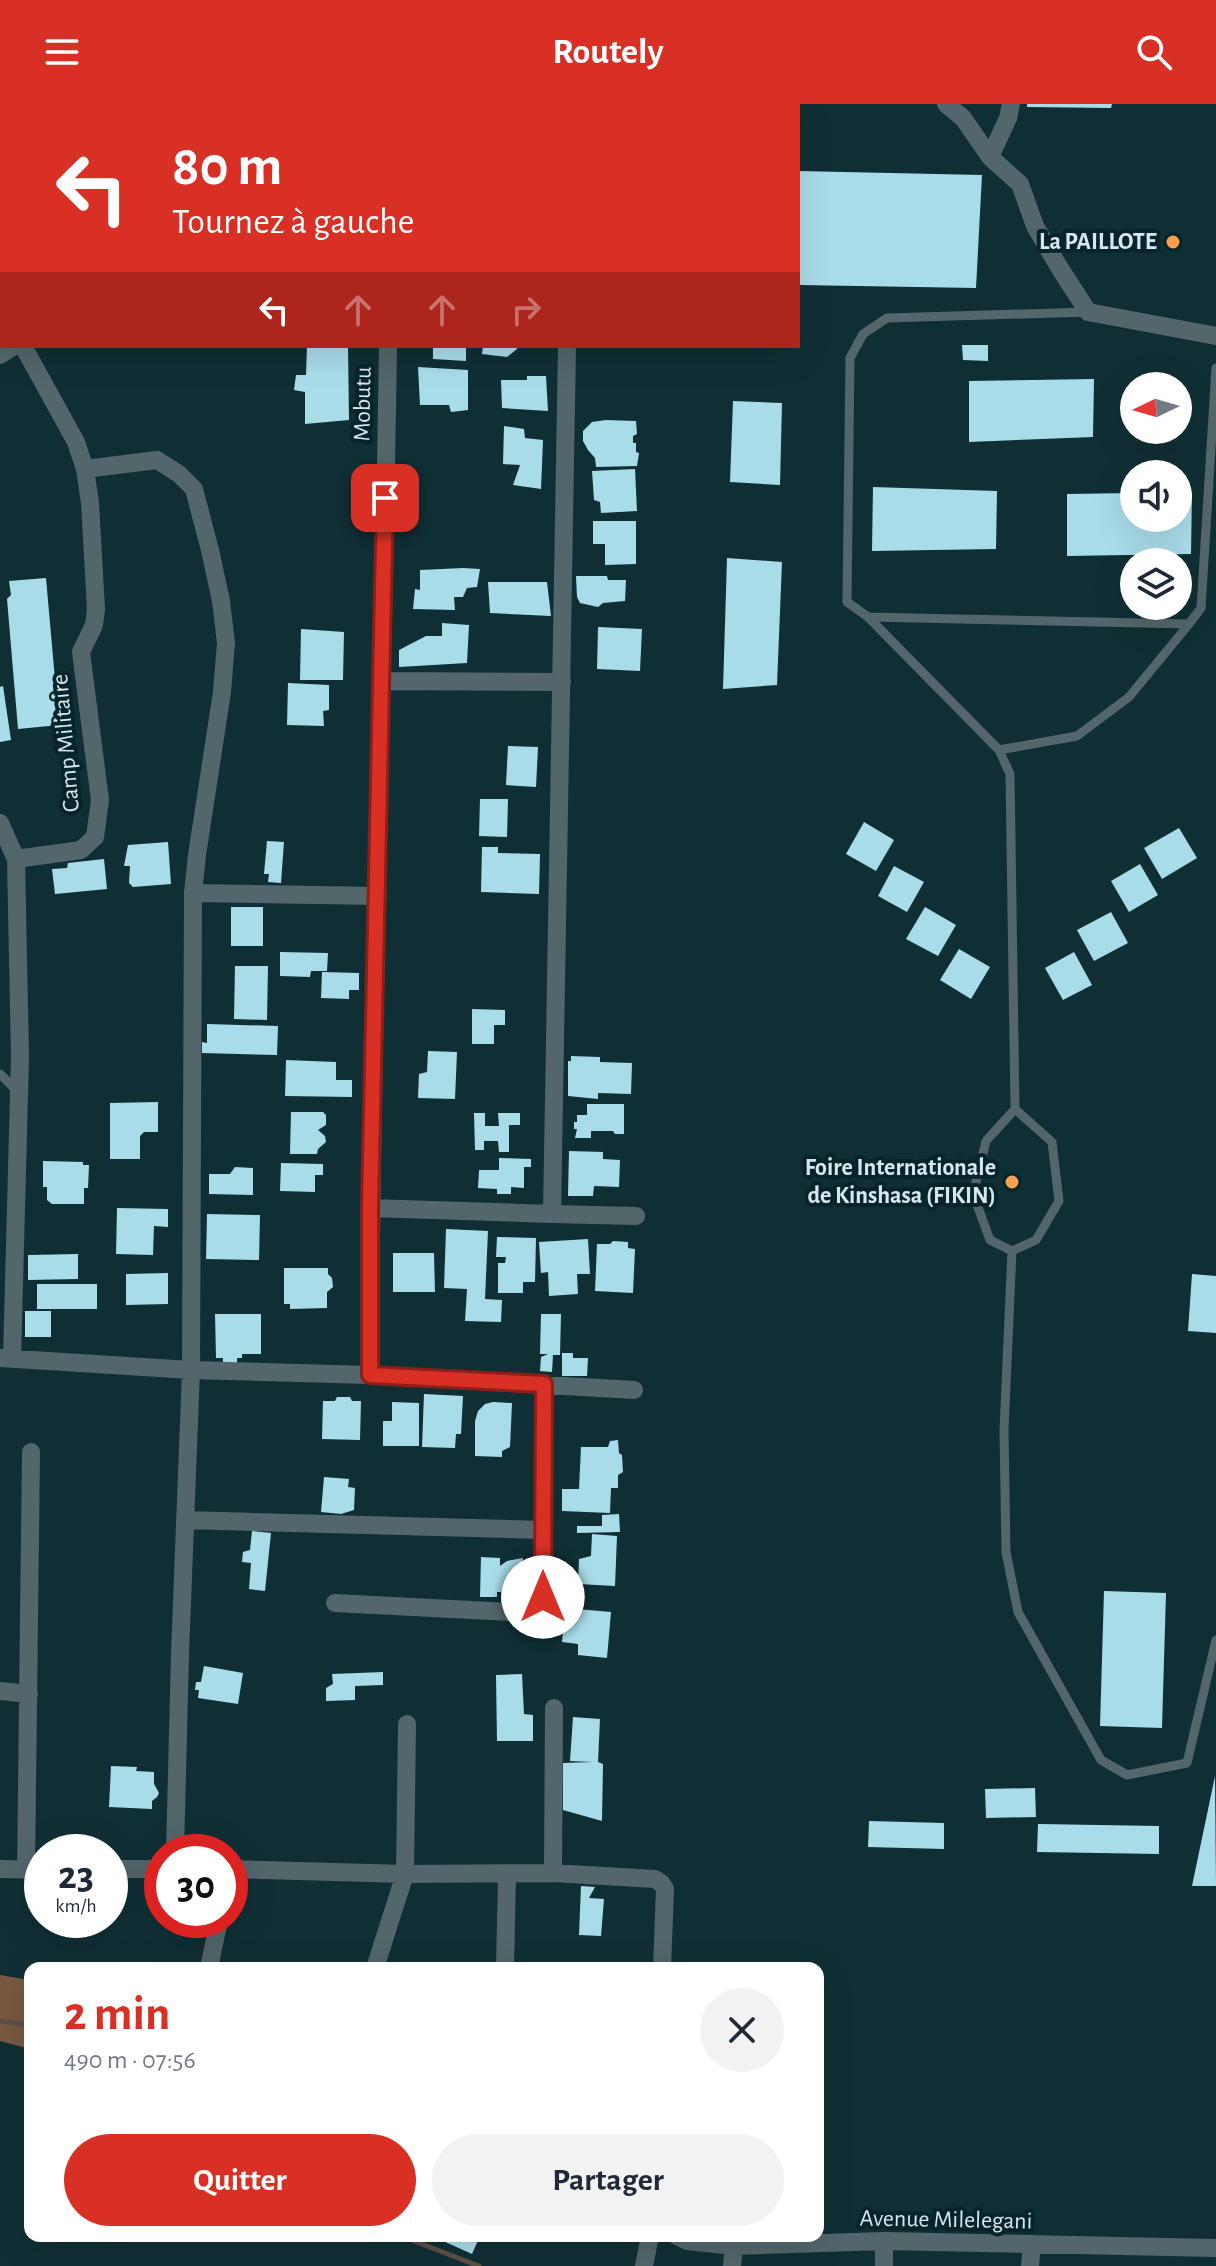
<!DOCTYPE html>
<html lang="fr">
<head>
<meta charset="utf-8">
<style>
  :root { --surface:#fff; --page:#f2f2f3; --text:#1f2937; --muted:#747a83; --accent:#d93025 }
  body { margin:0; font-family:"Alegreya Sans",sans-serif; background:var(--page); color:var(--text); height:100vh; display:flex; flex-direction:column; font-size:30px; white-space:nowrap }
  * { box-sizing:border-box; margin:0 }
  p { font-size:26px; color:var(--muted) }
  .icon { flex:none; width:44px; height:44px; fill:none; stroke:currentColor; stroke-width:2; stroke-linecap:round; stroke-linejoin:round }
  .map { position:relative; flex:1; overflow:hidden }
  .drawer { position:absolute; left:24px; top:1858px; width:800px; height:280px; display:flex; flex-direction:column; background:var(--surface); border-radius:16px; box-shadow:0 8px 32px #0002 }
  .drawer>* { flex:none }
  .guide { position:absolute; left:0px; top:0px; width:800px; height:244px; box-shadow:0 8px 32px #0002; background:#d93025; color:#fff; overflow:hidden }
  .needle { width:52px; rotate:265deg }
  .controls { position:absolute; left:1120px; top:268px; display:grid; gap:16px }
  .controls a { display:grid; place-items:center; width:72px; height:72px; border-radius:50%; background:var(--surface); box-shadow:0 8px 32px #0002; font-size:40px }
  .speed { position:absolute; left:24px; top:1730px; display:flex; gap:16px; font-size:40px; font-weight:700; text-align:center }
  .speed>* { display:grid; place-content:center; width:104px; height:104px; border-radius:50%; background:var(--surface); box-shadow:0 8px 32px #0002; line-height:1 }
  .speed small { font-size:20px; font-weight:400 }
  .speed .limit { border:12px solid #d22; background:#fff; color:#111 }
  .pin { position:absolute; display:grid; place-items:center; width:68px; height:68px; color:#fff; margin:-34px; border-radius:16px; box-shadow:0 4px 12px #0006 }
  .me { position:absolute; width:88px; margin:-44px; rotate:0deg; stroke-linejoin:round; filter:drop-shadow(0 0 6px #0008) }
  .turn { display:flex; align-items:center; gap:28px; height:168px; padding:0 40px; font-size:36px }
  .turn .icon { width:104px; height:104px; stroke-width:2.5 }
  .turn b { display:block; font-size:56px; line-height:68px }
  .lanes { display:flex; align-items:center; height:76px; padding:0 40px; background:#0003; justify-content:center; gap:40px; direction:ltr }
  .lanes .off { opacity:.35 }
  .round { display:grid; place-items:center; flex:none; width:84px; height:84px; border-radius:42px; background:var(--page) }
  .headline { display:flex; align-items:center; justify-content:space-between; height:136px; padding:0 40px }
  h1 { font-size:48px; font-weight:700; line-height:60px; color:var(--accent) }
  .button { display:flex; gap:16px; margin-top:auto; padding:16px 40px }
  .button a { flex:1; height:92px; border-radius:48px; background:var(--accent); color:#fff; font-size:32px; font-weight:700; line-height:92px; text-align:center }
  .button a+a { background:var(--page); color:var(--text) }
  header { display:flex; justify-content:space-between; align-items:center; height:104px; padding:0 40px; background:var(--accent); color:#fff; font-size:36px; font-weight:700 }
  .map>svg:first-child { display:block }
  .forest { fill:#785940 }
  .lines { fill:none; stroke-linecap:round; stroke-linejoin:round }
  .stream { stroke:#5c5047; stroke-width:5 }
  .building { fill:#a9dce9 }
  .service { stroke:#53666b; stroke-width:9 }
  .minor { stroke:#53666b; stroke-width:18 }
  .route-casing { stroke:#8d1f18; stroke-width:20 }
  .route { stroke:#d93025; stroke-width:14 }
  .poi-dot { fill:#fa9f4e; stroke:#06252b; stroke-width:3 }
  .labels { text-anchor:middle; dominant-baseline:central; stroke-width:8; stroke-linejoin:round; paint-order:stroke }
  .poi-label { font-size:24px; font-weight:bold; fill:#d7e8ec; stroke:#06252b; text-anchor:end }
  .street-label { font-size:24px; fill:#d7e8ec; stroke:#06252b }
</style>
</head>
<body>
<header><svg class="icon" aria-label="menu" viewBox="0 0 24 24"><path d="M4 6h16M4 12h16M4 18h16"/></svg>Routely<svg class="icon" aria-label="search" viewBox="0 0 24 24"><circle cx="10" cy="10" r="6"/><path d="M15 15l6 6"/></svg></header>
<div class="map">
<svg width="1216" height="2162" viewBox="0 0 1216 2162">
  <rect width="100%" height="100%" fill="#102f35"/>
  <!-- forest -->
  <path class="forest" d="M 0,1871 L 30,1876 L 30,1945 L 0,1937 Z"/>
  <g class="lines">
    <!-- stream -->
    <path class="stream" d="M 0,1917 L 30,1921
      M 401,2132 L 479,2162"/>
  </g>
  <!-- building -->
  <path class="building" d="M 1027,0 L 1112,0 L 1111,4 L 1027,3 Z
    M 798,67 L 982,71 L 976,184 L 798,181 Z
    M 962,241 L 988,241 L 988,257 L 963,256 Z
    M 307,242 L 348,242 L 349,316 L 305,320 L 305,288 L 294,286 L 296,271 L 306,271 Z
    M 433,242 L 466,242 L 466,257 L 433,255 Z
    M 483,242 L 517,242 L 517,245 L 507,253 L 482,250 Z
    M 418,263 L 468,266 L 468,306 L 451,308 L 449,301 L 420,301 Z
    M 527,272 L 546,272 L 548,307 L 502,304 L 501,276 L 527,276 Z
    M 1094,275 L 1093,333 L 969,338 L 969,277 Z
    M 733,297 L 782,299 L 780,381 L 730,378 Z
    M 606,316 L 636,317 L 637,330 L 633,332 L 633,339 L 636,339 L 636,348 L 639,349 L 637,362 L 596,363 L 595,354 L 588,346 L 583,337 L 583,327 L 592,318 Z
    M 504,322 L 524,325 L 525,334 L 543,336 L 541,385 L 513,381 L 520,361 L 503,360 Z
    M 635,365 L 637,407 L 601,409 L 600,398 L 594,396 L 592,367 Z
    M 873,383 L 997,387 L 996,445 L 872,447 Z
    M 1192,388 L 1191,450 L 1067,452 L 1067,390 L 1134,389 L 1134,414 L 1178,414 L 1178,389 Z
    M 593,417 L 636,417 L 636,460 L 605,461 L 605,440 L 593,440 Z
    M 727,454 L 782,458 L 777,581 L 723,585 Z
    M 463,464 L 480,465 L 477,483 L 467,484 L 463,493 L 454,493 L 455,506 L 413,505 L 415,485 L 420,486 L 420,466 Z
    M 576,472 L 607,472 L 608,476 L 626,476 L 625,497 L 603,499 L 598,503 L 580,499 L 577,493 Z
    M 46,474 L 59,621 L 18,625 L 7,495 L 11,491 L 9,477 Z
    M 488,478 L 547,478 L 551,512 L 490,509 Z
    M 442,519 L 469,521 L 467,559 L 399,563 L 399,546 L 426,532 L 442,532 Z
    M 598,523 L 642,525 L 640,567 L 597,565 Z
    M 301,525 L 344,528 L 343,576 L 300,576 Z
    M 288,579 L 329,581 L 329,606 L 323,607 L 324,622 L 287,621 Z
    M 3,582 L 11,636 L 0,638 L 0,583 Z
    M 508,642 L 538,643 L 536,683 L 506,681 Z
    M 480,695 L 508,695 L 507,733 L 479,732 Z
    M 864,718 L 894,736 L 876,767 L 846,750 Z
    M 1179,724 L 1197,754 L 1162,775 L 1144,744 Z
    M 267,737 L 284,738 L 281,779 L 268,778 L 269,770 L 264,770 Z
    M 168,738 L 171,780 L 133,783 L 129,779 L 130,762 L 124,762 L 128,741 Z
    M 482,743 L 498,743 L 498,749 L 540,750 L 539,790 L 481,788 Z
    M 104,755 L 107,785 L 55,790 L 52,765 L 67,764 L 68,759 Z
    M 1140,760 L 1158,791 L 1129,808 L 1111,777 Z
    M 894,762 L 924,778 L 907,808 L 878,792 Z
    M 231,803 L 263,803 L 263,842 L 231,842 Z
    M 925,803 L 956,821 L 938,852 L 906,835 Z
    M 1111,808 L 1128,839 L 1094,857 L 1077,826 Z
    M 959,845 L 990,863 L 971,895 L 940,876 Z
    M 280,848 L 328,849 L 327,867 L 311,867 L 310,873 L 280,872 Z
    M 1074,848 L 1092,881 L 1063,896 L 1045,864 Z
    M 235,862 L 268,862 L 267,916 L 234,915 Z
    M 322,868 L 359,869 L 359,886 L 349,886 L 349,895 L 321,894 Z
    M 472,905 L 505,906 L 505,921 L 494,921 L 494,940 L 472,940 Z
    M 207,920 L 278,922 L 277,951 L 202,949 L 202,938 L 207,939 Z
    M 428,947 L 457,948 L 455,995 L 418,994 L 419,970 L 427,968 Z
    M 571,952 L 600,953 L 600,958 L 632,959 L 631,990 L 598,989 L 598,995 L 568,992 L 568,957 L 571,957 Z
    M 286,956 L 336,958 L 336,976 L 352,976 L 352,993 L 285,992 Z
    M 158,998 L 158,1028 L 144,1028 L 140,1032 L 140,1055 L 110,1055 L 110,999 Z
    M 587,1000 L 624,1000 L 624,1030 L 615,1030 L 613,1027 L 591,1027 L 591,1034 L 575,1034 L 577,1025 L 574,1025 L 574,1018 L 577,1018 L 577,1011 L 587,1011 Z
    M 291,1008 L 323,1008 L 326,1011 L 326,1021 L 318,1026 L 325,1032 L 326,1038 L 318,1045 L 317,1050 L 290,1050 Z
    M 474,1009 L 485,1009 L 485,1022 L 499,1022 L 498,1009 L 520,1009 L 520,1021 L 509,1021 L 509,1048 L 499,1048 L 498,1037 L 484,1037 L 484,1046 L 475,1046 Z
    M 569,1047 L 603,1048 L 603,1055 L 620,1056 L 619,1083 L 594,1082 L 593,1092 L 568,1092 Z
    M 499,1054 L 531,1055 L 531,1063 L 524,1063 L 524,1084 L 511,1083 L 511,1090 L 497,1090 L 497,1085 L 478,1084 L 479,1066 L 499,1066 Z
    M 43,1057 L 83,1058 L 83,1061 L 89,1061 L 88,1084 L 84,1084 L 84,1100 L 52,1100 L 47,1096 L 47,1083 L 43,1083 Z
    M 281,1059 L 323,1060 L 323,1071 L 315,1071 L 315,1088 L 280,1087 Z
    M 235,1063 L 253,1064 L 253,1091 L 209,1090 L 209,1070 L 230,1070 Z
    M 117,1104 L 168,1105 L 168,1123 L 154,1122 L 153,1151 L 116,1150 Z
    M 207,1110 L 260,1111 L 259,1156 L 206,1155 Z
    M 446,1125 L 488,1127 L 485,1195 L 502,1196 L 501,1218 L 465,1217 L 467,1185 L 444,1184 Z
    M 497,1133 L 536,1134 L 535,1178 L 523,1178 L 523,1189 L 498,1189 L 498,1159 L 505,1159 L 506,1153 L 496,1153 Z
    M 588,1135 L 590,1170 L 577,1170 L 578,1190 L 549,1192 L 548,1168 L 541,1169 L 539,1138 Z
    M 613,1137 L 628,1138 L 628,1144 L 635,1145 L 633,1189 L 595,1187 L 597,1140 L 610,1140 Z
    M 393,1149 L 434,1149 L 435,1188 L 393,1188 Z
    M 78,1150 L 78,1175 L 28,1176 L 28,1151 Z
    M 284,1164 L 328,1164 L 328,1170 L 332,1174 L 333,1183 L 327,1188 L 327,1204 L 290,1205 L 290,1200 L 284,1200 Z
    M 168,1169 L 168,1200 L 126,1201 L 126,1170 Z
    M 1192,1170 L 1216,1172 L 1216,1229 L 1188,1227 Z
    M 37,1180 L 97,1180 L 97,1205 L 37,1205 Z
    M 25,1207 L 51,1207 L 51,1233 L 25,1233 Z
    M 215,1210 L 261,1210 L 261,1250 L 242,1250 L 242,1254 L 237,1254 L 237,1260 L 223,1260 L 223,1254 L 216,1254 Z
    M 541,1210 L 561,1210 L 560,1251 L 553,1251 L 552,1268 L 540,1267 L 541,1253 L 548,1250 L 540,1250 Z
    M 562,1249 L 573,1249 L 573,1254 L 588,1254 L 587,1272 L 562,1272 Z
    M 424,1290 L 463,1292 L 461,1330 L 456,1330 L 455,1344 L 422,1343 Z
    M 337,1293 L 350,1293 L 352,1297 L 361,1297 L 360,1336 L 322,1335 L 323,1297 L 335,1297 Z
    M 392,1298 L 419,1299 L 419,1342 L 383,1342 L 383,1317 L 392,1317 Z
    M 493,1298 L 512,1299 L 510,1343 L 502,1347 L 502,1353 L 475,1352 L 475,1317 L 478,1307 L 485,1300 Z
    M 618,1336 L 619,1349 L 622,1351 L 623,1368 L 618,1371 L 618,1384 L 611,1384 L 610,1409 L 562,1407 L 562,1385 L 579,1385 L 581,1343 L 608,1343 L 610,1337 Z
    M 324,1373 L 349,1375 L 348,1383 L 355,1384 L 354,1406 L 341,1410 L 321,1408 Z
    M 619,1410 L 620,1428 L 577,1429 L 577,1422 L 602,1422 L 602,1411 Z
    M 252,1427 L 271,1429 L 265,1487 L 249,1485 L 251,1459 L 242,1458 L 243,1448 L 250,1446 Z
    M 592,1430 L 617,1432 L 615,1482 L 578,1480 L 579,1455 L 591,1452 Z
    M 481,1453 L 500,1454 L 500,1462 L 507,1457 L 523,1454 L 521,1480 L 510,1487 L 509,1501 L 501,1501 L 501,1488 L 497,1488 L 497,1493 L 480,1493 Z
    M 1104,1487 L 1166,1489 L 1162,1624 L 1100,1622 Z
    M 565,1504 L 611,1508 L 607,1554 L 578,1551 L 578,1540 L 562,1538 Z
    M 204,1562 L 243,1569 L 238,1600 L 198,1594 L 199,1586 L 195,1586 L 196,1578 L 201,1578 Z
    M 383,1568 L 383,1581 L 355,1582 L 355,1596 L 326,1597 L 326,1584 L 333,1580 L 332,1570 Z
    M 522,1570 L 524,1610 L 533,1611 L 533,1637 L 497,1637 L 496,1571 Z
    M 573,1613 L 600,1615 L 598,1658 L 603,1660 L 602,1717 L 563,1706 L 563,1659 L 593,1658 L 570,1657 Z
    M 111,1662 L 137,1663 L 136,1667 L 154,1668 L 154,1680 L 159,1689 L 157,1693 L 152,1697 L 152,1705 L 109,1703 Z
    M 1215,1672 L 1216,1782 L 1192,1782 Z
    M 1035,1684 L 1036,1713 L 986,1714 L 985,1685 Z
    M 869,1717 L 944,1719 L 944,1745 L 868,1743 Z
    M 1038,1720 L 1159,1722 L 1159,1750 L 1037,1748 Z
    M 581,1782 L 595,1783 L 589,1794 L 604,1795 L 601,1832 L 579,1831 Z
    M 432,2132 L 480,2132 L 472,2150 Z"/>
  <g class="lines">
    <!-- service -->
    <path class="service" d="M 868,513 L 1189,520 L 1201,504 L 1216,264
      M 999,646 L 1077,632 L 1129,593 L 1189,520
      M 0,970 L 17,987
      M 1012,1147 L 990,1136 L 973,1090 L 986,1037 L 1015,1005 L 1010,670 L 999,646 L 868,513 L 847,498 L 850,254 L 863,230 L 887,214 L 1088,208
      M 1012,1147 L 1004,1326 L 1006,1448 L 1018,1508 L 1101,1656 L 1127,1671 L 1187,1659 L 1216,1536
      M 1012,1147 L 1036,1136 L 1059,1097 L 1052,1038 L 1015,1005"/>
    <!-- minor -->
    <path class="minor" d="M 83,0 L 83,2
      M 301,0 L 301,2
      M 946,0 L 963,14 L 990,53 L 1020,80 L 1035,122 L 1059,163 L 1088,208 L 1216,232
      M 396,2 L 399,0
      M 570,2 L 570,0
      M 990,53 L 1008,14 L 1011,0
      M 0,68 L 2,77
      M 0,251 L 14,242
      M 85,365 L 157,356 L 179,370 L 194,385 L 210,446 L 221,497 L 226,539 L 222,588 L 197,751 L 193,789 L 191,1266 L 180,1550 L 175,1748
      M 383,577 L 562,578
      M 0,719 L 16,755 L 81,746 L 95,733 L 100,696 L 81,548 L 94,521 L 96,505 L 90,399 L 85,365 L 76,338 L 23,242
      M 193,789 L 378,792
      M 370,1104 L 552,1110 L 567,242
      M 552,1110 L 636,1112
      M 0,1254 L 191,1266 L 370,1271 L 634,1286
      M 12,1255 L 20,953 L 16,755
      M 370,1271 C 371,928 383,585 388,242
      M 185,1416 L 542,1426
      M 335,1499 L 511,1508 C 526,1507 535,1507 543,1493 L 544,1280
      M 0,1587 L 29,1590
      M 0,1765 L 42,1766
      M 110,1765 L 162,1765
      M 230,1765 L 405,1770 L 553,1769 L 655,1775 L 661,1779 L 665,1785 L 662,1864
      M 26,1766 L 31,1348
      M 553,1769 L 554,1604
      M 209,1864 L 219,1816
      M 375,1864 L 405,1770 L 407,1620
      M 505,1864 L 507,1771
      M 677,2132 L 687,2137 L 734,2142 L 884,2137 L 1216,2144
      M 644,2162 L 650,2132
      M 732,2162 L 734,2142
      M 884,2162 L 884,2137
      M 1030,2162 L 1032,2141"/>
  </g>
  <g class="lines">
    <!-- route casing -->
    <g class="route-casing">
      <path id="route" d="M 385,394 L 370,1104 L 370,1271 L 544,1280 L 543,1493"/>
    </g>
    <!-- route -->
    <use href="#route" class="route"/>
  </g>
  <!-- markers -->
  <g class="poi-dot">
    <circle cx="1173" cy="138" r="8"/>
    <circle cx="1012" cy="1078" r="8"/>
  </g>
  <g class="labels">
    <!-- poi labels -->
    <g class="poi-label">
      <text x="1157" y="138">La PAILLOTE</text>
      <text x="996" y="1064">Foire Internationale<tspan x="996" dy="28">de Kinshasa (FIKIN)</tspan></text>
    </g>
    <!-- street labels -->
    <g class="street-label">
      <text transform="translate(363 300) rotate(-89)">Mobutu</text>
      <text transform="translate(66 639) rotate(-95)">Camp Militaire</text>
      <text transform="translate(946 2116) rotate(1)">Avenue Milelegani</text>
    </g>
  </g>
</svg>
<div class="controls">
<a><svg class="needle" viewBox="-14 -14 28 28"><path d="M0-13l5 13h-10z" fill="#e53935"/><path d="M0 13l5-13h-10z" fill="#747a83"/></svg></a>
<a><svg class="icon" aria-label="sound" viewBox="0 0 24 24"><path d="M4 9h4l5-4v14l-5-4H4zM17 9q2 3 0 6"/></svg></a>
<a><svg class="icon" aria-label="layers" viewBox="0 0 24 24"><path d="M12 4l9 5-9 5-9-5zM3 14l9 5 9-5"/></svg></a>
</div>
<div class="speed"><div>23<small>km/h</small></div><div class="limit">30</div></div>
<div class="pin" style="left:385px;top:394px;background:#d93025"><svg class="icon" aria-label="arrive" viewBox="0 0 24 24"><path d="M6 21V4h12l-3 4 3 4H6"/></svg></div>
<svg class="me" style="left:543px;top:1493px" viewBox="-20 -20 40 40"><circle r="19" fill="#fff"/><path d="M0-13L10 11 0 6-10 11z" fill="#d93025"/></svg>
<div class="guide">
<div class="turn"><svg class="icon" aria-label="left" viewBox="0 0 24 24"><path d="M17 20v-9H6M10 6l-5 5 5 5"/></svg><div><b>80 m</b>Tournez à gauche</div></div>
<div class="lanes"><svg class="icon" aria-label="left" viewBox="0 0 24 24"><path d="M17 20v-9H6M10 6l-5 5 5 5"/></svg><svg class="icon off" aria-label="ahead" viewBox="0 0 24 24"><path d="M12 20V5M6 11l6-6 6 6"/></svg><svg class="icon off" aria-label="ahead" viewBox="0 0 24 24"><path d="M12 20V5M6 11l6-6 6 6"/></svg><svg class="icon off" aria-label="right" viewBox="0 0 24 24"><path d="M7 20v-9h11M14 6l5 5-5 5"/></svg></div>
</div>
<section class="drawer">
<div class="headline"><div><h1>2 min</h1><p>490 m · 07:56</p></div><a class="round"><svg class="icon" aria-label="close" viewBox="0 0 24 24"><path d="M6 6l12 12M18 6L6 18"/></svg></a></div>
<div class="button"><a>Quitter</a><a>Partager</a></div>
</section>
</div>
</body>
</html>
